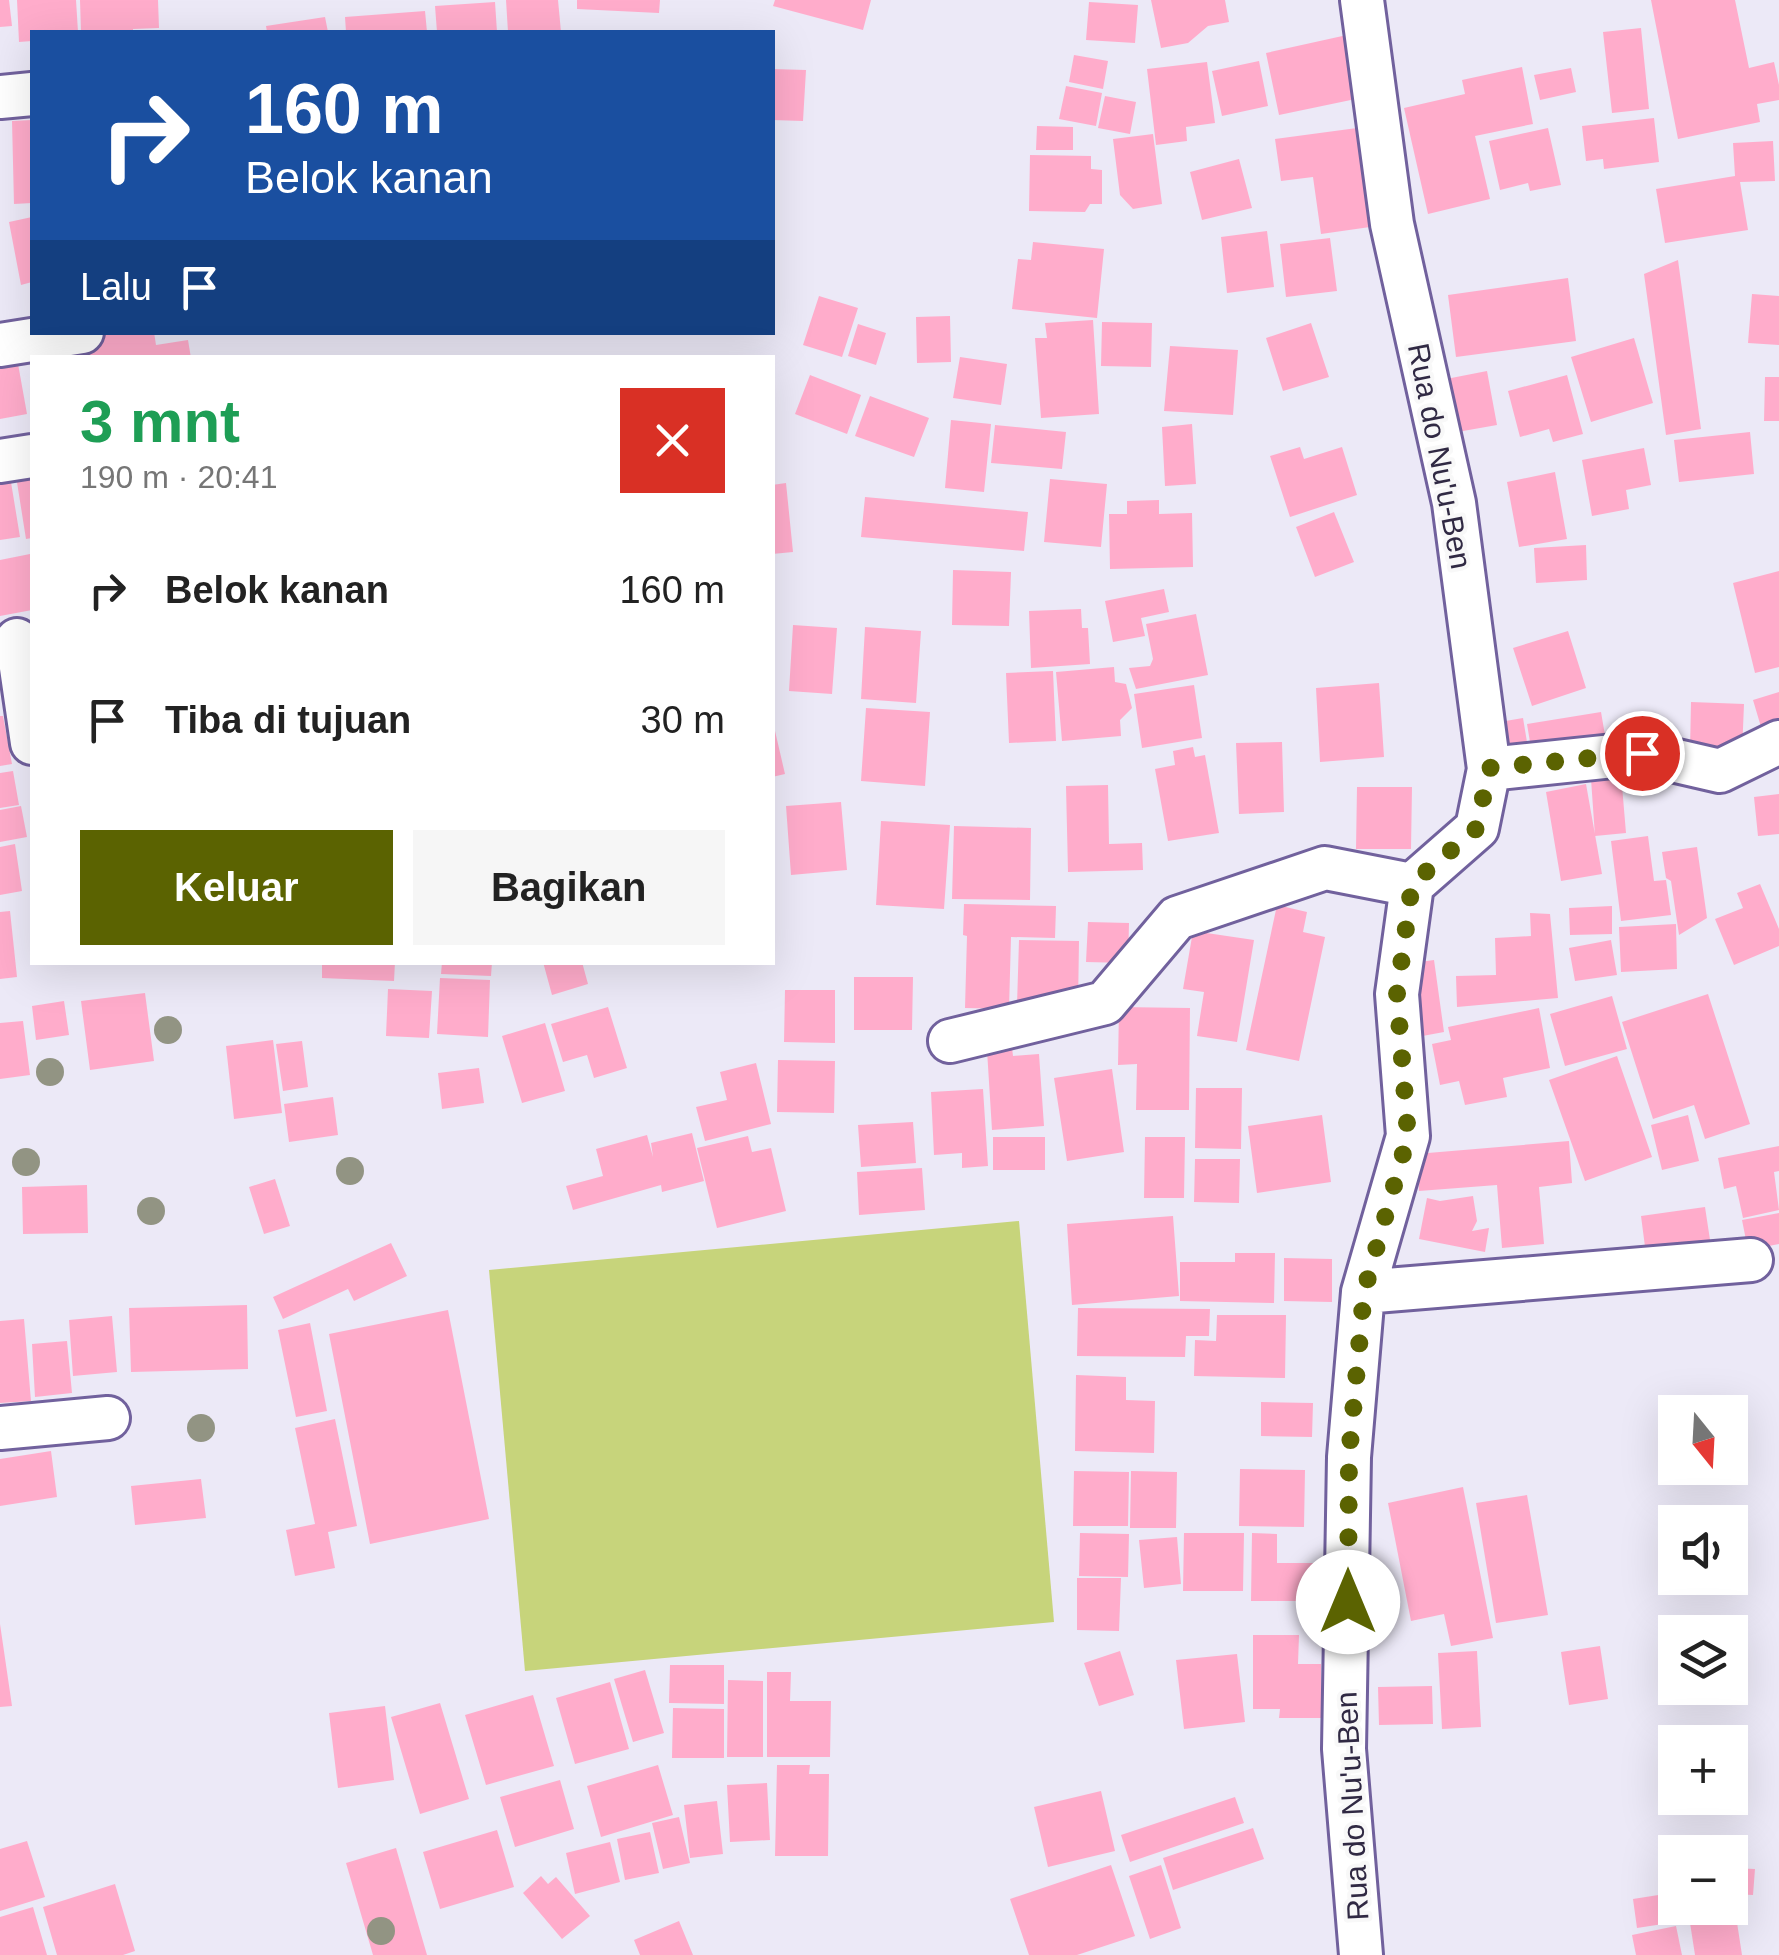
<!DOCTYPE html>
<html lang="id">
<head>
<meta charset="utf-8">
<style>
  :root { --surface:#fff; --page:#f6f6f6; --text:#222; --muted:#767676; --accent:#5b6301 }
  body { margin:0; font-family:Arial,sans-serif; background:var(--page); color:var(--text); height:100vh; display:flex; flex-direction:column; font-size:38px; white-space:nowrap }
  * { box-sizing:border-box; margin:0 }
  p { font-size:32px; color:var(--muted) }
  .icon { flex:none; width:55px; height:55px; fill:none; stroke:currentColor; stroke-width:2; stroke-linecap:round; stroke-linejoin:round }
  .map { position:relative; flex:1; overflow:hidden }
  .details { position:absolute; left:30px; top:355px; width:745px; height:610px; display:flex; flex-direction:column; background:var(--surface); border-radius:0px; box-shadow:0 10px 40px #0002 }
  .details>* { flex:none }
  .top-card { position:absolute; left:30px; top:30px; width:745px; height:305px; border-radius:0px; box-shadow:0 10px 40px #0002; background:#1a4fa0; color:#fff; overflow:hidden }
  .needle { width:65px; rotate:162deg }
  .controls { position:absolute; left:1658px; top:1395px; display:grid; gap:20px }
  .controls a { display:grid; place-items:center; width:90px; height:90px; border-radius:0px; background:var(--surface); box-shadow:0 10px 40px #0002; font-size:50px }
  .pin { position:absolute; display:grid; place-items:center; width:85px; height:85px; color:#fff; margin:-42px; border:5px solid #fff; border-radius:50%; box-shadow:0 2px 10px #0007 }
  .me { position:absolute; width:110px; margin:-55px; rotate:0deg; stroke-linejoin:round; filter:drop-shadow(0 0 8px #0008) }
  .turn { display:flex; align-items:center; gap:35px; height:210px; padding:0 50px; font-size:45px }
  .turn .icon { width:130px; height:130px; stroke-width:2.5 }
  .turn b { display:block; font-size:70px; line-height:85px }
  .then { display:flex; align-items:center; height:95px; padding:0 50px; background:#0003; gap:20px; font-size:38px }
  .round { display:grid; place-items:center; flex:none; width:105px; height:105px; border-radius:0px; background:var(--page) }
  .overview { display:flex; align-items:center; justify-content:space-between; height:170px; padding:0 50px }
  h1 { font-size:60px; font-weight:700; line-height:75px; color:#1e9e55 }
  .primary-button { display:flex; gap:20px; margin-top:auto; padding:20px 50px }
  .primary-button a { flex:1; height:115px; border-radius:0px; background:var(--accent); color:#fff; font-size:40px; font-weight:700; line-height:115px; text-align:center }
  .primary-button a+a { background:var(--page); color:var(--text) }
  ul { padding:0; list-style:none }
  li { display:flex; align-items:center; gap:30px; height:130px; padding:0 50px }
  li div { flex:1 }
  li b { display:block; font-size:38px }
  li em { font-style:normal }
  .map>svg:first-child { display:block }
  .green { fill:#c7d47b }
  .building { fill:#ffaccb }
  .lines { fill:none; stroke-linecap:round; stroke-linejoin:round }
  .street-casing { stroke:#71619d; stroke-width:48 }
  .street { stroke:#fff; stroke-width:42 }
  .tree { fill:#929483 }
  .route { stroke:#5b6301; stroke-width:18; stroke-dasharray:0 32.4 }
  .labels { text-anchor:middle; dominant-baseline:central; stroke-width:8; stroke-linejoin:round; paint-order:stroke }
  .street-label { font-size:30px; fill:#302943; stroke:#f8f8f8 }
</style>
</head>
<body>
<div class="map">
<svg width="1779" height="1955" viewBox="0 0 1779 1955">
  <rect width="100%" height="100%" fill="#ece9f7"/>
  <!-- green -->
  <path class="green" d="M 1019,1221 L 1054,1622 L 525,1671 L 489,1270 Z"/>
  <!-- building -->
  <path class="building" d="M 0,0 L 9,0 L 12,26 L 0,27 Z
    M 17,0 L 76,0 L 78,32 L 32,32 L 32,41 L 19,42 Z
    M 80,0 L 158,0 L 159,28 L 133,29 L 133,32 L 119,32 L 119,30 L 81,32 Z
    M 506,0 L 558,0 L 561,32 L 508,32 Z
    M 577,0 L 660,0 L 659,13 L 577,9 Z
    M 775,0 L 871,0 L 863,30 L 773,6 Z
    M 1151,0 L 1225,0 L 1229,22 L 1208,26 L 1188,43 L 1161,48 Z
    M 1651,0 L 1735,0 L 1749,68 L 1774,62 L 1779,85 L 1779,100 L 1757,104 L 1760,122 L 1678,139 Z
    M 495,2 L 497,32 L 437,32 L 435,6 Z
    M 1089,2 L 1138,5 L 1135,43 L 1086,40 Z
    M 425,11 L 427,32 L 346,32 L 345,17 Z
    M 325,17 L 328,32 L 267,32 L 266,26 Z
    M 1641,28 L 1649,109 L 1612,113 L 1603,32 Z
    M 1356,33 L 1370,96 L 1279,115 L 1266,53 Z
    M 1074,55 L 1108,61 L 1103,89 L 1069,82 Z
    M 1259,61 L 1268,106 L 1222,116 L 1212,71 Z
    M 1207,62 L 1215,123 L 1186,127 L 1187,141 L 1156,145 L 1147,69 Z
    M 1522,67 L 1533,124 L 1475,136 L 1490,199 L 1428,214 L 1404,108 L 1465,94 L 1462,80 Z
    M 1571,68 L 1576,92 L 1540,100 L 1534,75 Z
    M 772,69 L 806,70 L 803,121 L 772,120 Z
    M 1066,86 L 1102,93 L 1096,126 L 1059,119 Z
    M 1105,96 L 1136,102 L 1130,134 L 1098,128 Z
    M 1654,118 L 1659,162 L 1604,169 L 1603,159 L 1586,161 L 1582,126 Z
    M 32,120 L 32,203 L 14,204 L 12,121 Z
    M 1037,126 L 1073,127 L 1073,150 L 1036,150 Z
    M 1357,128 L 1370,227 L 1321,234 L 1313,177 L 1281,181 L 1275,139 Z
    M 1548,128 L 1561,185 L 1530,191 L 1528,183 L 1500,190 L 1489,141 Z
    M 1153,134 L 1162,204 L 1133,209 L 1120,195 L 1113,139 Z
    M 1773,141 L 1775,181 L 1740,182 L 1748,230 L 1665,243 L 1656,189 L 1735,176 L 1733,143 Z
    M 1030,155 L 1091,156 L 1091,169 L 1102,170 L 1102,204 L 1090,204 L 1085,212 L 1029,211 Z
    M 1239,159 L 1252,208 L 1202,220 L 1190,172 Z
    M 32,217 L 32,282 L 21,285 L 9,222 Z
    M 1267,231 L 1274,287 L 1227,293 L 1221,237 Z
    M 1330,238 L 1337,291 L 1286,297 L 1280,244 Z
    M 1033,242 L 1104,249 L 1097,318 L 1012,309 L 1018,259 L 1031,260 Z
    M 1678,260 L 1701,429 L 1666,435 L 1644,274 Z
    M 1568,278 L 1576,341 L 1456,357 L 1448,295 Z
    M 1752,294 L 1779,296 L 1779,345 L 1748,343 Z
    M 819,296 L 858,308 L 842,357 L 803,345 Z
    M 950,316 L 951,362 L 917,363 L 916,317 Z
    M 1093,320 L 1099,414 L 1041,418 L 1035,338 L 1047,338 L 1045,323 Z
    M 1102,322 L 1152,323 L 1151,367 L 1101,366 Z
    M 1311,323 L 1329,377 L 1283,391 L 1266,338 Z
    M 858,324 L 886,333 L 876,365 L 848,356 Z
    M 118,332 L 154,332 L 156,345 L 188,340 L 191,358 L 77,358 L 74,340 Z
    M 1634,338 L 1653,403 L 1591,422 L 1571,357 Z
    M 1170,346 L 1238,350 L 1233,415 L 1164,411 Z
    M 15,347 L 27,414 L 0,419 L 0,349 Z
    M 960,357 L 1007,364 L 1001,405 L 953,398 Z
    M 1487,371 L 1497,425 L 1446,434 L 1436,381 Z
    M 810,375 L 861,395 L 847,434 L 795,414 Z
    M 1567,375 L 1583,434 L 1553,442 L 1549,429 L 1520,437 L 1508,391 Z
    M 1765,377 L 1779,377 L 1779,421 L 1764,421 Z
    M 870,396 L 929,418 L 914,457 L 855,436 Z
    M 951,420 L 991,424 L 984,492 L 945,488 Z
    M 1192,424 L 1196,484 L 1165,486 L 1162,427 Z
    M 995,425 L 1066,432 L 1062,469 L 991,463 Z
    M 1750,432 L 1754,474 L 1679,482 L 1674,440 Z
    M 1300,447 L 1304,459 L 1342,447 L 1357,495 L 1290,517 L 1270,456 Z
    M 1644,448 L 1651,485 L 1626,490 L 1629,509 L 1592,516 L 1582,460 Z
    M 9,470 L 20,537 L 0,540 L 0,471 Z
    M 1555,472 L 1567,539 L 1519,547 L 1507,482 Z
    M 32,474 L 32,538 L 26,539 L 16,476 Z
    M 1050,479 L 1107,484 L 1101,547 L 1044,542 Z
    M 786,483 L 793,552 L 772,554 L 772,485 Z
    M 865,497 L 1028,512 L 1024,551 L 861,537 Z
    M 1159,500 L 1159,514 L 1192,513 L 1193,567 L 1110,569 L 1109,514 L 1127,514 L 1127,501 Z
    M 1334,512 L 1354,562 L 1315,577 L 1296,527 Z
    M 1586,545 L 1587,580 L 1536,583 L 1534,548 Z
    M 30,554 L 32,610 L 0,616 L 0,560 Z
    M 953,570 L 1011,572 L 1009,626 L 952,625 Z
    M 1779,571 L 1779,667 L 1755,673 L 1733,583 Z
    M 1164,589 L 1169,612 L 1141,618 L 1145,636 L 1113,642 L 1105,601 Z
    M 1081,609 L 1082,628 L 1088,628 L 1090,664 L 1031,668 L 1029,611 Z
    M 1196,614 L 1208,675 L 1136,689 L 1129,668 L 1150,666 L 1153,659 L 1146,624 Z
    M 793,625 L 837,628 L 832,694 L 789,691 Z
    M 865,627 L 921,631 L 916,703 L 861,699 Z
    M 1568,631 L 1586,688 L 1532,706 L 1513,648 Z
    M 1114,667 L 1115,682 L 1126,684 L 1132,708 L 1120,720 L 1121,736 L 1062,741 L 1056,672 Z
    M 1053,671 L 1056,741 L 1009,743 L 1006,673 Z
    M 1379,683 L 1384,757 L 1320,762 L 1316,688 Z
    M 1194,685 L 1202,738 L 1142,748 L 1134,694 Z
    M 1779,692 L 1779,732 L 1764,737 L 1753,700 Z
    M 1691,702 L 1744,704 L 1742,753 L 1690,752 Z
    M 866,708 L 930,712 L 925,786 L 861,781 Z
    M 1601,712 L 1607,747 L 1533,760 L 1527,724 Z
    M 0,716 L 3,716 L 12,764 L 0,766 Z
    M 772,718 L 785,774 L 772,777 Z
    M 1523,718 L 1528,748 L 1493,754 L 1488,724 Z
    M 1282,742 L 1284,812 L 1239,814 L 1236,743 Z
    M 1193,747 L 1195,757 L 1205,755 L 1219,833 L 1168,841 L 1155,769 L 1175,765 L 1173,751 Z
    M 1620,762 L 1626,833 L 1595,836 L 1591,779 Z
    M 13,771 L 19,805 L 0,808 L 0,773 Z
    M 1586,784 L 1602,874 L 1561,881 L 1546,792 Z
    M 1108,785 L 1109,844 L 1142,843 L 1143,870 L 1068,872 L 1066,786 Z
    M 1357,787 L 1412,787 L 1411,849 L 1356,849 Z
    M 1779,794 L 1779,834 L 1758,836 L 1754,797 Z
    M 841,802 L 847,870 L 791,875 L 786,806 Z
    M 21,806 L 27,837 L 0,842 L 0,810 Z
    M 881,821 L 950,825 L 944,909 L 876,905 Z
    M 954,826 L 1031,828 L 1030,900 L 952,899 Z
    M 1648,836 L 1654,881 L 1666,880 L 1671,915 L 1621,921 L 1611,841 Z
    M 15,844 L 22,891 L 0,895 L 0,847 Z
    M 1697,847 L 1707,918 L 1679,935 L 1671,881 L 1666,878 L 1662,852 Z
    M 1760,884 L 1779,929 L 1779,946 L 1734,965 L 1715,919 L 1743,908 L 1737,893 Z
    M 964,904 L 1056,906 L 1055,938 L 1011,937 L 1009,1009 L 965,1008 L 967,936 L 963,935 Z
    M 1277,905 L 1307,912 L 1303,932 L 1325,937 L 1299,1061 L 1246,1050 Z
    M 1612,906 L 1612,934 L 1570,935 L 1569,908 Z
    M 10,911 L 17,977 L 0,979 L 0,912 Z
    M 1530,913 L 1550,914 L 1558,998 L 1457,1007 L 1456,976 L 1496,975 L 1495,938 L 1531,936 Z
    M 1088,922 L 1129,923 L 1128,963 L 1086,962 Z
    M 1676,924 L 1677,969 L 1621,972 L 1619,927 Z
    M 1193,931 L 1254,940 L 1237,1042 L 1197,1036 L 1204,992 L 1183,989 Z
    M 1019,940 L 1079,941 L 1078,1006 L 1017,1005 Z
    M 1611,940 L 1617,975 L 1575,981 L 1569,948 Z
    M 1434,960 L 1444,1032 L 1417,1037 L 1406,964 Z
    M 322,962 L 395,962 L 394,981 L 322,978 Z
    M 442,962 L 492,962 L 491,976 L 441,974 Z
    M 543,962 L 582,962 L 588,984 L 552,995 Z
    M 854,977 L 913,977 L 912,1030 L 854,1030 Z
    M 440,978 L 490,980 L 488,1037 L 437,1034 Z
    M 388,989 L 432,991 L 429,1038 L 386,1036 Z
    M 785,990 L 835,990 L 835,1043 L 784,1042 Z
    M 145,993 L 154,1061 L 90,1070 L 81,1001 Z
    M 1708,994 L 1750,1124 L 1705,1139 L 1694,1105 L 1653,1119 L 1622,1022 Z
    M 1612,996 L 1627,1049 L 1565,1066 L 1550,1014 Z
    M 64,1001 L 69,1035 L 36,1040 L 32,1006 Z
    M 608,1007 L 627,1068 L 594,1078 L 587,1055 L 563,1062 L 551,1024 Z
    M 1119,1007 L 1190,1008 L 1189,1110 L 1136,1110 L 1137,1064 L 1118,1065 Z
    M 1539,1008 L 1550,1068 L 1503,1078 L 1507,1097 L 1465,1105 L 1459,1081 L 1440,1085 L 1432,1044 L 1451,1040 L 1448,1027 Z
    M 23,1021 L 30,1075 L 0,1079 L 0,1023 Z
    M 545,1023 L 565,1091 L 522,1103 L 502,1036 Z
    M 273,1040 L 282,1113 L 234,1119 L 226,1046 Z
    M 302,1041 L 308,1087 L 283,1091 L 276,1044 Z
    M 1012,1048 L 1013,1056 L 1039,1054 L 1044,1126 L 992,1130 L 987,1050 Z
    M 1617,1056 L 1652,1157 L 1585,1181 L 1549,1080 Z
    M 778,1060 L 835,1061 L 834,1113 L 777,1112 Z
    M 756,1063 L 771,1124 L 705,1141 L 696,1107 L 727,1100 L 720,1072 Z
    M 479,1068 L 484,1103 L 442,1109 L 438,1073 Z
    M 1112,1069 L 1124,1152 L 1067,1161 L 1054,1078 Z
    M 1196,1088 L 1242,1088 L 1241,1149 L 1195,1148 Z
    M 983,1089 L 988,1166 L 962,1168 L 962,1153 L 934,1155 L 931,1092 Z
    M 333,1097 L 338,1135 L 289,1142 L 284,1104 Z
    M 1322,1115 L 1331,1182 L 1257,1193 L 1248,1126 Z
    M 1688,1115 L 1699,1161 L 1662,1170 L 1651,1125 Z
    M 913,1122 L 916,1163 L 861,1167 L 858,1125 Z
    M 692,1133 L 704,1181 L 662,1192 L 661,1185 L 573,1210 L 566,1186 L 603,1176 L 596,1149 L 647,1135 L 653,1157 L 651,1143 Z
    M 748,1136 L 752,1152 L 771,1148 L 786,1211 L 717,1228 L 697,1148 Z
    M 993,1137 L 1045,1137 L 1045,1170 L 993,1170 Z
    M 1145,1137 L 1185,1137 L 1184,1198 L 1144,1198 Z
    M 1569,1141 L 1572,1183 L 1539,1187 L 1544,1244 L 1502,1248 L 1497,1185 L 1419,1191 L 1416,1154 Z
    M 1779,1146 L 1779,1171 L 1774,1172 L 1779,1210 L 1743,1218 L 1736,1186 L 1724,1189 L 1718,1158 Z
    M 1195,1159 L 1240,1159 L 1239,1203 L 1194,1202 Z
    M 922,1168 L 925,1210 L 859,1215 L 857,1172 Z
    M 275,1179 L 290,1226 L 264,1234 L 249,1187 Z
    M 87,1185 L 88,1233 L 23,1234 L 22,1187 Z
    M 1473,1196 L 1477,1221 L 1472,1231 L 1489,1228 L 1485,1252 L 1419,1239 L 1427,1198 L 1440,1201 Z
    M 1705,1207 L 1712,1253 L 1647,1262 L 1641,1216 Z
    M 1779,1213 L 1779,1244 L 1748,1250 L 1742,1220 Z
    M 1173,1216 L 1179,1296 L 1072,1305 L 1067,1224 Z
    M 391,1243 L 407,1276 L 354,1301 L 348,1289 L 283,1319 L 273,1297 Z
    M 1235,1253 L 1275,1253 L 1274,1303 L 1180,1301 L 1180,1262 L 1235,1262 Z
    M 1284,1258 L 1332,1259 L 1332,1302 L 1284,1301 Z
    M 247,1305 L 248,1369 L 131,1372 L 129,1308 Z
    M 1078,1308 L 1210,1309 L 1209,1336 L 1186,1336 L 1185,1357 L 1077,1356 Z
    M 448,1310 L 489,1519 L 370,1544 L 329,1334 Z
    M 1217,1315 L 1286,1315 L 1285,1378 L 1194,1376 L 1195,1340 L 1216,1341 Z
    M 112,1316 L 117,1372 L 73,1376 L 69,1320 Z
    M 24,1319 L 31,1401 L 0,1403 L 0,1321 Z
    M 310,1323 L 327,1411 L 296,1417 L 278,1330 Z
    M 67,1341 L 72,1393 L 35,1397 L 32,1344 Z
    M 1076,1375 L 1126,1377 L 1126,1400 L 1155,1401 L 1154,1453 L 1075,1451 Z
    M 1261,1402 L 1313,1403 L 1312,1437 L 1261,1436 Z
    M 335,1419 L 357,1526 L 328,1532 L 335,1568 L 295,1576 L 286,1530 L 315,1524 L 295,1428 Z
    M 51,1451 L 57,1497 L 0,1506 L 0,1459 Z
    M 1240,1469 L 1305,1470 L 1304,1527 L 1239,1526 Z
    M 1074,1471 L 1129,1472 L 1128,1526 L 1073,1526 Z
    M 1131,1471 L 1177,1472 L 1176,1528 L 1130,1528 Z
    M 201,1479 L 206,1518 L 135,1525 L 131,1486 Z
    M 1463,1487 L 1493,1638 L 1451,1646 L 1444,1614 L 1411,1621 L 1388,1503 Z
    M 1527,1495 L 1548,1615 L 1496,1623 L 1476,1503 Z
    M 1080,1533 L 1129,1534 L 1128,1577 L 1079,1576 Z
    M 1184,1533 L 1244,1533 L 1243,1591 L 1183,1591 Z
    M 1252,1533 L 1277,1534 L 1277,1563 L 1319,1563 L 1318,1601 L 1251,1601 Z
    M 1177,1537 L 1181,1584 L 1144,1588 L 1139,1540 Z
    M 1077,1578 L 1121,1578 L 1119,1631 L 1077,1630 Z
    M 0,1624 L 12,1706 L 0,1707 Z
    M 1253,1635 L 1299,1635 L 1298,1664 L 1321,1664 L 1321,1718 L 1279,1718 L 1280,1709 L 1253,1709 Z
    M 1600,1646 L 1608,1699 L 1569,1705 L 1561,1652 Z
    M 1120,1651 L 1134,1695 L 1099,1706 L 1084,1663 Z
    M 1477,1651 L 1481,1727 L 1442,1729 L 1438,1653 Z
    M 1237,1654 L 1245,1722 L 1184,1729 L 1176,1660 Z
    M 670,1665 L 724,1665 L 724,1704 L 669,1703 Z
    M 645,1670 L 664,1733 L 633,1742 L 614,1679 Z
    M 767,1672 L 791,1672 L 790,1701 L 831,1701 L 830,1757 L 767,1757 Z
    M 728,1680 L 763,1681 L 763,1757 L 727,1757 Z
    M 610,1682 L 629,1749 L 575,1764 L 556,1698 Z
    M 1432,1686 L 1433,1724 L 1379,1725 L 1378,1687 Z
    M 533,1695 L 554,1766 L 486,1785 L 465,1715 Z
    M 440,1703 L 469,1799 L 420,1814 L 391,1717 Z
    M 385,1706 L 394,1780 L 338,1788 L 329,1713 Z
    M 673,1708 L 724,1709 L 724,1758 L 672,1758 Z
    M 658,1765 L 673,1815 L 601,1837 L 587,1786 Z
    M 777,1765 L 810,1765 L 809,1774 L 829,1774 L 828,1856 L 775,1856 Z
    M 560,1780 L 574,1829 L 515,1847 L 500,1797 Z
    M 767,1783 L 770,1840 L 730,1842 L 727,1785 Z
    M 1101,1791 L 1115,1851 L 1048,1867 L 1034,1807 Z
    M 1235,1797 L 1244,1823 L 1130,1862 L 1121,1835 Z
    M 717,1801 L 723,1854 L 690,1858 L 684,1805 Z
    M 679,1817 L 690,1863 L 663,1869 L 652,1823 Z
    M 1253,1828 L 1264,1859 L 1173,1890 L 1163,1858 Z
    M 497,1830 L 514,1887 L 440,1909 L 423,1852 Z
    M 650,1832 L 659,1873 L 625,1880 L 617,1839 Z
    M 27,1841 L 45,1897 L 0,1911 L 0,1849 Z
    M 610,1842 L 620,1882 L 575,1894 L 566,1853 Z
    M 396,1848 L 427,1955 L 373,1955 L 346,1863 Z
    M 1665,1864 L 1675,1865 L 1675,1891 L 1664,1891 Z
    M 1111,1865 L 1135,1936 L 1077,1955 L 1029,1955 L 1010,1899 Z
    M 1161,1865 L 1181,1928 L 1150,1939 L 1129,1876 Z
    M 1730,1868 L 1755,1869 L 1753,1895 L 1730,1894 Z
    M 541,1876 L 548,1884 L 556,1877 L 590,1916 L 562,1939 L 523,1893 Z
    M 115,1884 L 135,1951 L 123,1955 L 57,1955 L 43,1907 Z
    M 1671,1893 L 1676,1922 L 1637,1928 L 1633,1899 Z
    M 1730,1903 L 1734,1903 L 1742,1955 L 1695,1955 L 1688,1910 L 1730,1908 Z
    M 33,1907 L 47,1955 L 0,1955 L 0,1917 Z
    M 679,1921 L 693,1955 L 640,1955 L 634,1940 Z
    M 1676,1926 L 1682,1955 L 1636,1955 L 1632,1935 Z"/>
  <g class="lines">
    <!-- street casing -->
    <g class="street-casing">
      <path id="street" d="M 0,97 L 32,94
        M 0,345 L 82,332
        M 0,461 L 32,456
        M 17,640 L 32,743
        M 1489,769 L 1642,753 L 1720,771 L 1779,742
        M 950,1041 L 1105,1003 L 1177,918 L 1325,868 L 1412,885
        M 1363,1292 L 1751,1260
        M 0,1428 L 108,1418
        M 1361,1955 L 1344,1749 L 1349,1457 L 1363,1292 L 1408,1136 L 1397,994 L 1412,885 L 1477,828 L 1489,769 L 1454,503 L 1392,224 L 1362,0"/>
    </g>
    <!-- street -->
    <use href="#street" class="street"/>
  </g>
  <!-- trees -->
  <g class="tree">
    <circle cx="168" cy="1030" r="14"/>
    <circle cx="50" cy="1072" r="14"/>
    <circle cx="26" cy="1162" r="14"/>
    <circle cx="350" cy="1171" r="14"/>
    <circle cx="151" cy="1211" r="14"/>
    <circle cx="201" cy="1428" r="14"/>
    <circle cx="381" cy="1931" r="14"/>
  </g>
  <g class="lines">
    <!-- route -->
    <path class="route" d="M 1348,1602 L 1349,1456 L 1364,1292 L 1408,1136 L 1397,994 L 1412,884 L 1477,828 L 1489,768 L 1642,753"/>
  </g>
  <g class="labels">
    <!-- street labels -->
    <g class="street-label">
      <text transform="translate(1440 456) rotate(79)">Rua do Nu'u-Ben</text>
      <text transform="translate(1352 1806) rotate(-93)">Rua do Nu'u-Ben</text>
    </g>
  </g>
</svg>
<div class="controls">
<a><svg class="needle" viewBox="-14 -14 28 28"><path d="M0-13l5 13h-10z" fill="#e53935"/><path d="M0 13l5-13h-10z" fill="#767676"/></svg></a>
<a><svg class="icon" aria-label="sound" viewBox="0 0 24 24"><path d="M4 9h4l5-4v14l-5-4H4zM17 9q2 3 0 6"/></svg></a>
<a><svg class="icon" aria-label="layers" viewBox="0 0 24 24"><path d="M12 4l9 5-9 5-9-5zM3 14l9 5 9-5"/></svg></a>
<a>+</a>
<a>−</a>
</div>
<div class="pin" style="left:1642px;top:753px;background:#d93025"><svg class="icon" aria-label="arrive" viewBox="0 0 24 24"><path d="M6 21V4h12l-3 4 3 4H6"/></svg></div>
<svg class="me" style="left:1348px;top:1602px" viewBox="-20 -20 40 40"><circle r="19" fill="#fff"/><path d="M0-13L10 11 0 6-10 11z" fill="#5b6301"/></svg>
<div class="top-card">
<div class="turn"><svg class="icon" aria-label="right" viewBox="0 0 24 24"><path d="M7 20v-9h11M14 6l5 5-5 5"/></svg><div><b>160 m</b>Belok kanan</div></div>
<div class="then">Lalu<svg class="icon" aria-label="arrive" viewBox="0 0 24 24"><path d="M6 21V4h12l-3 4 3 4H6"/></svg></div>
</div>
<section class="details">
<div class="overview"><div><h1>3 mnt</h1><p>190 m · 20:41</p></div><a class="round" style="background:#d93025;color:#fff"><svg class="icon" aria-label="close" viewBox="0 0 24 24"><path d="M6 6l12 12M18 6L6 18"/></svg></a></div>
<ul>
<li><svg class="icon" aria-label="right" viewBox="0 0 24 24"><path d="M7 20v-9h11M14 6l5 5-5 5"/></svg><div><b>Belok kanan</b></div><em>160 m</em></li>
<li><svg class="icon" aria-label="arrive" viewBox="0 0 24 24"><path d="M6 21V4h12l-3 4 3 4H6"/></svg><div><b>Tiba di tujuan</b></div><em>30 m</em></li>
</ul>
<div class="primary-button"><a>Keluar</a><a>Bagikan</a></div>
</section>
</div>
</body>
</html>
